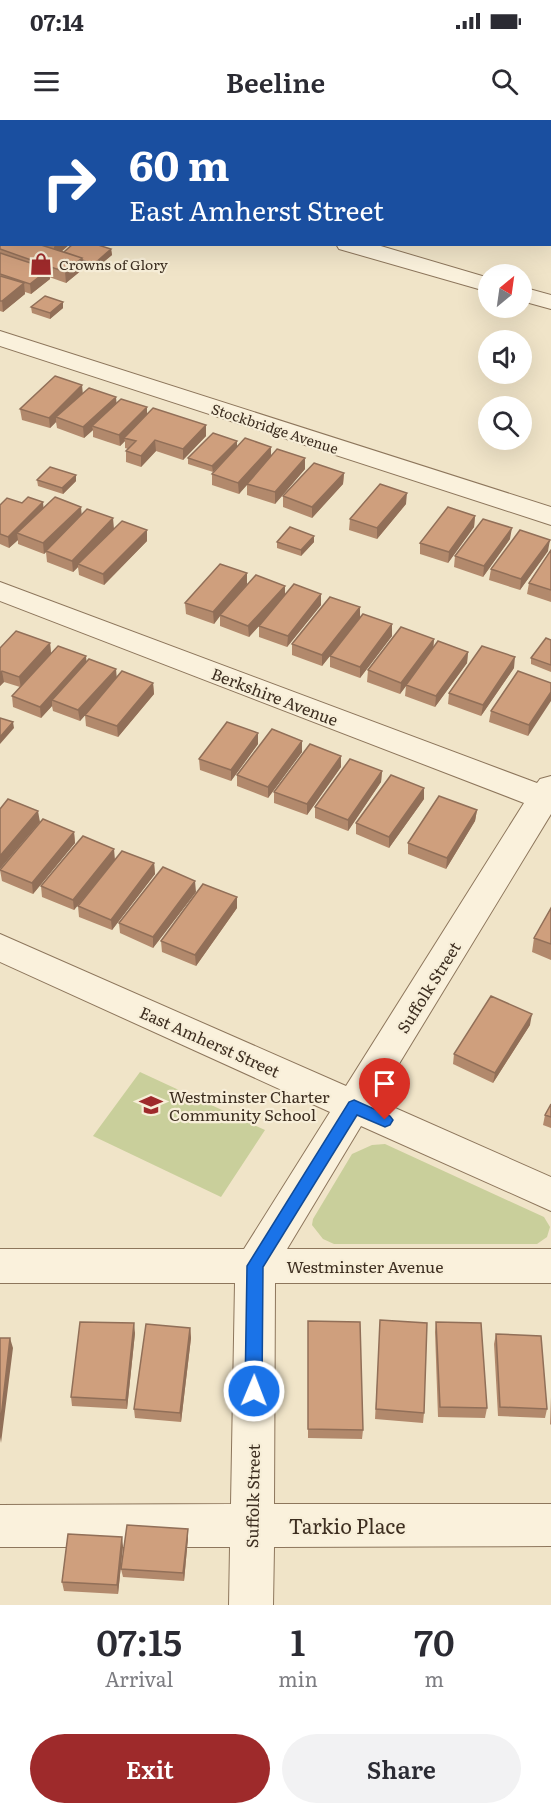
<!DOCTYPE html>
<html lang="en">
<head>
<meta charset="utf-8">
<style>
  :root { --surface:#fff; --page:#f2f2f3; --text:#2b2b33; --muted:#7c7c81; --accent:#9e2a2b }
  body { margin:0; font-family:Literata,serif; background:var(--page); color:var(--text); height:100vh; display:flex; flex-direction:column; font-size:22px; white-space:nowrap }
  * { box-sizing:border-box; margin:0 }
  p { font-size:20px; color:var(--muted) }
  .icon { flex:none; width:33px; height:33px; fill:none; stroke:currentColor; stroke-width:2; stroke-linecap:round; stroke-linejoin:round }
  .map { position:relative; height:1485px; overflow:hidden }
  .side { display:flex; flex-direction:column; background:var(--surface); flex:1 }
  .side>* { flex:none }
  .guide { position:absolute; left:0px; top:0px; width:552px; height:126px; box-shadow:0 6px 24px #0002; background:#1a4fa0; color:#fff; overflow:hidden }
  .needle { width:39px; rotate:29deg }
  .fabs { position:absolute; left:478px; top:144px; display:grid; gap:12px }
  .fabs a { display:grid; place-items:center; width:54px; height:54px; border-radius:50%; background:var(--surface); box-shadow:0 6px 24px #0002; font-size:30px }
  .pin { position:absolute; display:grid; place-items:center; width:51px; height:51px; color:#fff; margin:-62px -26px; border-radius:50% 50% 50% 0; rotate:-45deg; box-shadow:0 0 6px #0007 }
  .pin .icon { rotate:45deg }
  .me { position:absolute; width:66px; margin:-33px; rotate:1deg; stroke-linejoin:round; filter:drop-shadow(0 0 4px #0008) }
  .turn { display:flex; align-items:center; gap:21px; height:126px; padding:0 30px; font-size:27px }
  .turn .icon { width:78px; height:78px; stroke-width:2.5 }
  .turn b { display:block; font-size:42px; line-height:51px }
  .eta { display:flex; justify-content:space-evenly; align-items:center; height:102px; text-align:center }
  .eta b { font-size:36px; font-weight:600; line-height:42px }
  .action { display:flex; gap:12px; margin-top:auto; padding:12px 30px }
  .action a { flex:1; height:69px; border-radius:36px; background:var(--accent); color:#fff; font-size:24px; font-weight:600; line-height:69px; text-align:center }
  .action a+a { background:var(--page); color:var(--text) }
  .status { display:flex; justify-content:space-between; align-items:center; height:42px; padding:0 30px; background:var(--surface); direction:ltr }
  .status svg { height:16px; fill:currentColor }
  header { display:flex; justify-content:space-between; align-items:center; height:78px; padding:0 30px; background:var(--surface); font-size:27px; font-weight:600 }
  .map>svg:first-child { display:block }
  .green { fill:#c9cf9b }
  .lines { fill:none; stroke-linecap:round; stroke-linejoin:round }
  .minor-casing { stroke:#8d765c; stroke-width:2 }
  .major-casing { stroke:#5b4430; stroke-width:2 }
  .minor { fill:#faf1dc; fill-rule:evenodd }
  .major { fill:#f3d9a0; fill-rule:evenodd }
  .wall { fill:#b2896c }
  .shaded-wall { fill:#916f58 }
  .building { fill:#cf9f7d; stroke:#916f58; stroke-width:1.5 }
  .route { fill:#1a73e8; stroke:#114b97; stroke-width:1.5 }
  .labels { text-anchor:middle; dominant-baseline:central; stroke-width:4.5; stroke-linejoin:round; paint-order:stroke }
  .far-poi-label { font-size:14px; fill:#3d2e20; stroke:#f7eed8; text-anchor:start }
  .far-street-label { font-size:14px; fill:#3d2e20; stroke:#f7eed8 }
  .street-label { font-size:16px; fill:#3d2e20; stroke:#f7eed8 }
  .poi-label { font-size:16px; fill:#3d2e20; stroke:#f7eed8; text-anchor:start }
  .near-street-label { font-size:20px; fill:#3d2e20; stroke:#f7eed8 }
</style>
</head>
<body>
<div class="status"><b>07:14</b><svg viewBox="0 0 49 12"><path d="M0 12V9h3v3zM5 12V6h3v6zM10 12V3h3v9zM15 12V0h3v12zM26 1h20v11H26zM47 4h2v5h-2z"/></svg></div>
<header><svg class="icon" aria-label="menu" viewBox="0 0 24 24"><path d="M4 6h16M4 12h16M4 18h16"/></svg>Beeline<svg class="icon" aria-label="search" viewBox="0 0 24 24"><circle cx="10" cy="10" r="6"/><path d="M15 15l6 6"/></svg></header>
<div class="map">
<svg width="551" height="1485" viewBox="0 0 551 1485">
  <rect width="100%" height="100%" fill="#f0e4c8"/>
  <!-- green -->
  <path class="green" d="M 140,952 L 265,1010 L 221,1077 L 93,1016 Z
    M 385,1024 L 544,1097 L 550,1107 L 547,1117 L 537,1124 L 334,1124 L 323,1119 L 312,1105 L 313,1099 L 352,1034 L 372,1025 Z"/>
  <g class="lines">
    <!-- minor casing -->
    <g class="minor-casing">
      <path id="minor" d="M 470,0 L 496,0 L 497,2 L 471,2 Z
        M 550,12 L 551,12 L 551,24 L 550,24 Z
        M 0,60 L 2,60 L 2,74 L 0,74 Z
        M 336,124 L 374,124 L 489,158 L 489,172 L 339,129 Z
        M 522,167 L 551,175 L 551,189 L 522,181 Z
        M 0,211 L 551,387 L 551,405 L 0,226 Z
        M 0,462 L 537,663 L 540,659 L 551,656 L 551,694 L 377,980 L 551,1057 L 551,1091 L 361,1006 L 287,1129 L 551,1129 L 551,1163 L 275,1163 L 274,1384 L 551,1384 L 551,1426 L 274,1427 L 273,1485 L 229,1485 L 230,1427 L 0,1427 L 0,1385 L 231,1384 L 235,1163 L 0,1163 L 0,1129 L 244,1129 L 330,992 L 0,842 L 0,814 L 346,966 L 524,683 L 0,481 Z"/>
    </g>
    <!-- major casing -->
    <g class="major-casing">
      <path id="major" d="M 98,0 L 120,0 L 98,2 Z
        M 2,77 L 2,91 L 0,92 L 0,78 Z"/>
    </g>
    <!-- minor -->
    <use href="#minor" class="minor"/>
    <!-- major -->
    <use href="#major" class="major"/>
  </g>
  <!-- wall -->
  <path class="wall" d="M 240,0 L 277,0 L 275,2 L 246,2 Z
    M 0,116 L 2,124 L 70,124 L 61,132 L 64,132 L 111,129 L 112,135 L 95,149 L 83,146 L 83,149 L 66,163 L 49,157 L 50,159 L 31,174 L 25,172 L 25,174 L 3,192 L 0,191 Z
    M 63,182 L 63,188 L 50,199 L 32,193 L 31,187 Z
    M 83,273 L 116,283 L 147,295 L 206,305 L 206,316 L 183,340 L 156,331 L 141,347 L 126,342 L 126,331 L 128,329 L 125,328 L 125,321 L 120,326 L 93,317 L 93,310 L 84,318 L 57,308 L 56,302 L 50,308 L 22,300 L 20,289 Z
    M 237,321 L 237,327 L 271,327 L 271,336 L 305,349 L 275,384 L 247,375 L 247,364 L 239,374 L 212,365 L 212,354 L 236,328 L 213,352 L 188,344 L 188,338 Z
    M 344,353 L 343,364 L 312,398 L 283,387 L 283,376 Z
    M 76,355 L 76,361 L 63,374 L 38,366 L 37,360 Z
    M 22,383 L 82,395 L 114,409 L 147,410 L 147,421 L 104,465 L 79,455 L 78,447 L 73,452 L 47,442 L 46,432 L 44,434 L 18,424 L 18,420 L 9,428 L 0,424 L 0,385 Z
    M 406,384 L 377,419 L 349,410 L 350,399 Z
    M 475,396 L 474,407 L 448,443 L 420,434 L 420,423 Z
    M 314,416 L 314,422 L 301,436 L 277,428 L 277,422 Z
    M 510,419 L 483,457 L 454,447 L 455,436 Z
    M 551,430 L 551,482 L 527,474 L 529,463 Z
    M 548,431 L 520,470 L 489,460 L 491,449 Z
    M 247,464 L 285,475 L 321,474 L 321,485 L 287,527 L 259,517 L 259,506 L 268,496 L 249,517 L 220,506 L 220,496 L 214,504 L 186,494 L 185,483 Z
    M 360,487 L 360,498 L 322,546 L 292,535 L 292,524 Z
    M 392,504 L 392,516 L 360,558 L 330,547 L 330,536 Z
    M 434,519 L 433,528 L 468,532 L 467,543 L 435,587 L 405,576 L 406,566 L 400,574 L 367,562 L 368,550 Z
    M 551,520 L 551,552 L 531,544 L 531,538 Z
    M 50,523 L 51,533 L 86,541 L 116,558 L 153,563 L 154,574 L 118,617 L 86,606 L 85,595 L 80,601 L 53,591 L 52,586 L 41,598 L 13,587 L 12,576 L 20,567 L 4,562 L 0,566 L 0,528 Z
    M 514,548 L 481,596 L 448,584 L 449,573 Z
    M 551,563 L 528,616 L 489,602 L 491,591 Z
    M 302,621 L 302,632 L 268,678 L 237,666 L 237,655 Z
    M 258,624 L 231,661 L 200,650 L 199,639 Z
    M 341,647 L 307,695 L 274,683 L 274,672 Z
    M 382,651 L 381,662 L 348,711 L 315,698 L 315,687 Z
    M 424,679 L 389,728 L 356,714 L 356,703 Z
    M 477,690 L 475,701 L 446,749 L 408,734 L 408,723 Z
    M 74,712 L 75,723 L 33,774 L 2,761 L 0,750 Z
    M 115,740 L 74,790 L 42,777 L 41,766 Z
    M 154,743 L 155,754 L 112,810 L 79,797 L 78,786 Z
    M 196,772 L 153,828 L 120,813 L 119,803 Z
    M 237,788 L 196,846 L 162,832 L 161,821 Z
    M 551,788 L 551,840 L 532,832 L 534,818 Z
    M 530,905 L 493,963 L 453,944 L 454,934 Z
    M 551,984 L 551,1008 L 543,1005 L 545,995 Z
    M 308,1201 L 363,1310 L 362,1319 L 308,1318 Z
    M 436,1202 L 487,1288 L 485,1298 L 438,1297 L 435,1212 Z
    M 190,1208 L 191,1218 L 181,1302 L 135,1298 L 134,1289 Z
    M 380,1209 L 424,1293 L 423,1303 L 375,1299 Z
    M 135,1213 L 127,1289 L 72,1286 L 71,1277 Z
    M 496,1214 L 547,1289 L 545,1298 L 498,1296 L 494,1224 Z
    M 551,1277 L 551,1305 L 550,1304 Z
    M 188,1418 L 184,1461 L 123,1457 L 121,1449 Z
    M 123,1426 L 118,1474 L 64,1471 L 62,1462 Z"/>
  <!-- shaded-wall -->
  <path class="shaded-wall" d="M 10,0 L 29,0 L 28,2 L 7,2 Z
    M 268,0 L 277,0 L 275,2 L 268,2 Z
    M 0,13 L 2,13 L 2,27 L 0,28 Z
    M 56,124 L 70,124 L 55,137 L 54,127 Z
    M 111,129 L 112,135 L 95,149 L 94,144 Z
    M 82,138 L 83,149 L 66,163 L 65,152 Z
    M 49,149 L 50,159 L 31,174 L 30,164 Z
    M 24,163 L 25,174 L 3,192 L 2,181 Z
    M 63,182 L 63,188 L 50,199 L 50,193 Z
    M 82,265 L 83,275 L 56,297 L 56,302 L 50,308 L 49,298 Z
    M 116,277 L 117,288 L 92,306 L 93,310 L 84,318 L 83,307 Z
    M 147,287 L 147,298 L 124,318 L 125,321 L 120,326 L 119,315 Z
    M 206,305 L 206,316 L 183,340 L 183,329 Z
    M 155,320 L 156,331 L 141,347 L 141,336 Z
    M 237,321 L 237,327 L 213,352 L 212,346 Z
    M 271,327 L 271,338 L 239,374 L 238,363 Z
    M 305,338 L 305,349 L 275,384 L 275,372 Z
    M 344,353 L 343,364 L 312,398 L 312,387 Z
    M 76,355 L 76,361 L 63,374 L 62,368 Z
    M 407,373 L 406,384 L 377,419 L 377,408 Z
    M 43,382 L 44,393 L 17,413 L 18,420 L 9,428 L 8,417 Z
    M 81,387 L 82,398 L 44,434 L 43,423 Z
    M 475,396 L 474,407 L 448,443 L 449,432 Z
    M 113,398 L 114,409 L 78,444 L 78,447 L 73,452 L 72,441 Z
    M 512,408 L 510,419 L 483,457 L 484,446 Z
    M 147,410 L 147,421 L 104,465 L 103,454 Z
    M 314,416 L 314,422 L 301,436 L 301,430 Z
    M 550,420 L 548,431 L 520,470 L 521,459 Z
    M 247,453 L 247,464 L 220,495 L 220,496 L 214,504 L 213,492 Z
    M 285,466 L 285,477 L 249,517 L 248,506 Z
    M 321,474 L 321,485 L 287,527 L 288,516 Z
    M 360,487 L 360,498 L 322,546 L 322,535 Z
    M 392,504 L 392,516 L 360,558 L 360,547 Z
    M 434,519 L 433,530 L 400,574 L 401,563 Z
    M 50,523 L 51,534 L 21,568 L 19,557 Z
    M 468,532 L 467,543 L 435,587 L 436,576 Z
    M 86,536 L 87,547 L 52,580 L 52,586 L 41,598 L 40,587 Z
    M 515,537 L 514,548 L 481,596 L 483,585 Z
    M 116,549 L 117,560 L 80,601 L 78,590 Z
    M 2,551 L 4,562 L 0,566 L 0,553 Z
    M 153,563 L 154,574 L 118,617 L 117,606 Z
    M 551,572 L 551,581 L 528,616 L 529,605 Z
    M 13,602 L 14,608 L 0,624 L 0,617 Z
    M 258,613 L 258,624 L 231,661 L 231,650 Z
    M 302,621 L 302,632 L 268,678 L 268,667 Z
    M 341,636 L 341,647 L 307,695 L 307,684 Z
    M 382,651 L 381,662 L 348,711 L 348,700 Z
    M 424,668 L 424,679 L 389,728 L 389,717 Z
    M 477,690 L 475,701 L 446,749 L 447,738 Z
    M 38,691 L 40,702 L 0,749 L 0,736 Z
    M 74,712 L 75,723 L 33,774 L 32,763 Z
    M 114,729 L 115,740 L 74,790 L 73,780 Z
    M 154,743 L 155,754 L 112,810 L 111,800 Z
    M 195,761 L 196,772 L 153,828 L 153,817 Z
    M 237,777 L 237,788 L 196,846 L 195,835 Z
    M 532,894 L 530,905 L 493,963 L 495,953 Z
    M 134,1203 L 135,1213 L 127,1289 L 126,1280 Z
    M 190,1208 L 191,1218 L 181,1302 L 180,1293 Z
    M 10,1218 L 13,1228 L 1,1323 L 0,1317 L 0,1307 Z
    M 188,1409 L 188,1418 L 184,1461 L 183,1453 Z
    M 122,1417 L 123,1426 L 118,1474 L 117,1465 Z"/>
  <!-- building -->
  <path class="building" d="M 0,0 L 10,0 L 7,2 L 2,2 L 2,13 L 0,13 Z
    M 2,115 L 2,124 L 38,124 L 82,138 L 65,152 L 0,129 L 0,116 Z
    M 73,124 L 95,124 L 111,129 L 94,144 L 82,140 L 82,138 L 64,132 Z
    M 0,133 L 49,149 L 30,164 L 0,154 Z
    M 0,156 L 24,163 L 2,181 L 0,181 Z
    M 45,176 L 63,182 L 50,193 L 31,187 Z
    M 55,256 L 82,265 L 49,298 L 20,289 Z
    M 89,268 L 116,277 L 83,307 L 56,297 Z
    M 121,279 L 147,287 L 119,315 L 92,306 Z
    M 153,288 L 206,305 L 183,329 L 155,320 L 141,336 L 126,331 L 136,321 L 124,318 Z
    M 213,313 L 237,321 L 212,346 L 188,338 Z
    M 245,318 L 271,327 L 238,363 L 212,354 Z
    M 277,329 L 305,338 L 275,372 L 247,364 Z
    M 314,343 L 344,353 L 312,387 L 283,376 Z
    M 50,347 L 76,355 L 62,368 L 37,360 Z
    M 380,364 L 407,373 L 377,408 L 350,399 Z
    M 28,377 L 43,382 L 8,417 L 0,414 L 0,385 L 7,378 L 22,383 Z
    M 55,377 L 81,387 L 43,423 L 17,413 Z
    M 448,387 L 475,396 L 449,432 L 420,423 Z
    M 87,389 L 113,398 L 72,441 L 46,431 Z
    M 483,399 L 512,408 L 484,446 L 455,436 Z
    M 122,401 L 147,410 L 103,454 L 78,444 Z
    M 290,407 L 314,416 L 301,430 L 277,422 Z
    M 520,410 L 550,420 L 521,459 L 491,449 Z
    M 551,430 L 551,470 L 529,463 Z
    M 220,444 L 247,453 L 213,492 L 185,483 Z
    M 256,455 L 285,466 L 248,506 L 220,495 Z
    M 294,464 L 321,474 L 288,516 L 259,506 Z
    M 330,477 L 360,487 L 322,535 L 292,524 Z
    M 363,494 L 392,504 L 360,547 L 330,536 Z
    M 401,507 L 434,519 L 401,563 L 368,550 Z
    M 16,511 L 50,523 L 19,557 L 2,551 L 0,553 L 0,528 Z
    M 546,518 L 551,520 L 551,545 L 531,538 Z
    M 438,521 L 468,532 L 436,576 L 406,565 Z
    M 58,526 L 86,536 L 40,587 L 12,576 Z
    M 482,526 L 515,537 L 483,585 L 449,573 Z
    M 89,539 L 116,549 L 78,590 L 52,580 Z
    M 122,551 L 153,563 L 117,606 L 85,595 Z
    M 518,551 L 551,563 L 551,572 L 529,605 L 491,591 Z
    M 0,598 L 13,602 L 0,617 Z
    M 227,602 L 258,613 L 231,650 L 199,639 Z
    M 272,609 L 302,621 L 268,667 L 237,655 Z
    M 310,624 L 341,636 L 307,684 L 274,672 Z
    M 350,639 L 382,651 L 348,700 L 315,687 Z
    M 391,655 L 424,668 L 389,717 L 356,703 Z
    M 439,676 L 477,690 L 447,738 L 408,723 Z
    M 8,679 L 38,691 L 0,736 L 0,689 Z
    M 43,699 L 74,712 L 32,763 L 0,750 Z
    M 83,716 L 114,729 L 73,780 L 41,766 Z
    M 122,731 L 154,743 L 111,800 L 78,786 Z
    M 163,747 L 195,761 L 153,817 L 119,803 Z
    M 203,764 L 237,777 L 195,835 L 161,821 Z
    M 551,788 L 551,824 L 534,818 Z
    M 491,876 L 532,894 L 495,953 L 454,934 Z
    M 551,984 L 551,997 L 545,995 Z
    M 380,1200 L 427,1203 L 424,1293 L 376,1289 Z
    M 308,1201 L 360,1202 L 363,1310 L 308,1309 Z
    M 80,1202 L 134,1203 L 126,1280 L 71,1277 Z
    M 436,1202 L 481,1203 L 487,1288 L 440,1287 Z
    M 146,1204 L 190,1208 L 180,1293 L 134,1289 Z
    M 496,1214 L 541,1216 L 547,1289 L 500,1287 Z
    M 0,1218 L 10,1218 L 0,1307 Z
    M 127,1405 L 188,1409 L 183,1453 L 121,1449 Z
    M 68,1414 L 122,1417 L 117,1465 L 62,1462 Z"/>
  <!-- route -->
  <path class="route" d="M 354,980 L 390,996 L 393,1000 L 390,1005 L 385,1007 L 357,995 L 263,1147 L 262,1271 L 260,1276 L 254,1279 L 248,1276 L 245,1271 L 247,1146 L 349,982 Z"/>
  <!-- icons -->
  <defs>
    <g id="shop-bare" transform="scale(1.8)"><path d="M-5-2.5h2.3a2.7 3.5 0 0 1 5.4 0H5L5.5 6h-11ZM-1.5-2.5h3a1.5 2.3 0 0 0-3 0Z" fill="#9e2a2b" stroke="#f7eed8" stroke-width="2.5" paint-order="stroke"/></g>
    <g id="school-bare" transform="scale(1.8)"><path d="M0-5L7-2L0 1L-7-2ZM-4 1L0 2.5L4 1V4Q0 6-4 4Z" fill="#9e2a2b" stroke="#f7eed8" stroke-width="2.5" paint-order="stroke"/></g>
  </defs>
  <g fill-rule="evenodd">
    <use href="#shop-bare" x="41" y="144"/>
    <use href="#school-bare" x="151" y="985"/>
  </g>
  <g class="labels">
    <!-- far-poi labels -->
    <g class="far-poi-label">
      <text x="59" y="144">Crowns of Glory</text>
    </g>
    <!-- far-street labels -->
    <g class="far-street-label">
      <text transform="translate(275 308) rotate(18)">Stockbridge Avenue</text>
    </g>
    <!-- street labels -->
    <g class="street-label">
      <text transform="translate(275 576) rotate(21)">Berkshire Avenue</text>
      <text transform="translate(428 867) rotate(-58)">Suffolk Street</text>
      <text transform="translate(210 921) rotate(24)">East Amherst Street</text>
      <text x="365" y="1146">Westminster Avenue</text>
      <text transform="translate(252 1376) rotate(-89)">Suffolk Street</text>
    </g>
    <!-- poi labels -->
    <g class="poi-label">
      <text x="169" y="976">Westminster Charter<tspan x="169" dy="18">Community School</tspan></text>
    </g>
    <!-- near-street labels -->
    <g class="near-street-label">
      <text x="347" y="1405">Tarkio Place</text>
    </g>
  </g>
</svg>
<div class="fabs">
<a><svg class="needle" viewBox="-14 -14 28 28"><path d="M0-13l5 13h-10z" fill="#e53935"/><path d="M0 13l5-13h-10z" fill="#7c7c81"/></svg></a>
<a><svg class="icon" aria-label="sound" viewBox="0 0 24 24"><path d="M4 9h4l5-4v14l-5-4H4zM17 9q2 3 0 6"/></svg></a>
<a><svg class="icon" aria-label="search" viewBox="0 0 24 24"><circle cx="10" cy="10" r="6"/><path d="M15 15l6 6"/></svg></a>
</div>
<div class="pin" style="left:385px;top:1000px;background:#d93025"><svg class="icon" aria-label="arrive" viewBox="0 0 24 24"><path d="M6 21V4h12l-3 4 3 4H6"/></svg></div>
<svg class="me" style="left:254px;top:1271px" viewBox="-20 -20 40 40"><circle r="17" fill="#1a73e8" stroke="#fff" stroke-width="3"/><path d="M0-11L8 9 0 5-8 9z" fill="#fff"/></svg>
<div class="guide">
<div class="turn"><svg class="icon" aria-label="right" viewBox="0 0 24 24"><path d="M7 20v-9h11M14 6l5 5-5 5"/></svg><div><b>60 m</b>East Amherst Street</div></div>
</div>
</div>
<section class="side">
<div class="eta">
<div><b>07:15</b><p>Arrival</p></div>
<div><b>1</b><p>min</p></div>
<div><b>70</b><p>m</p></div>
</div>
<div class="action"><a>Exit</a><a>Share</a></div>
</section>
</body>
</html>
